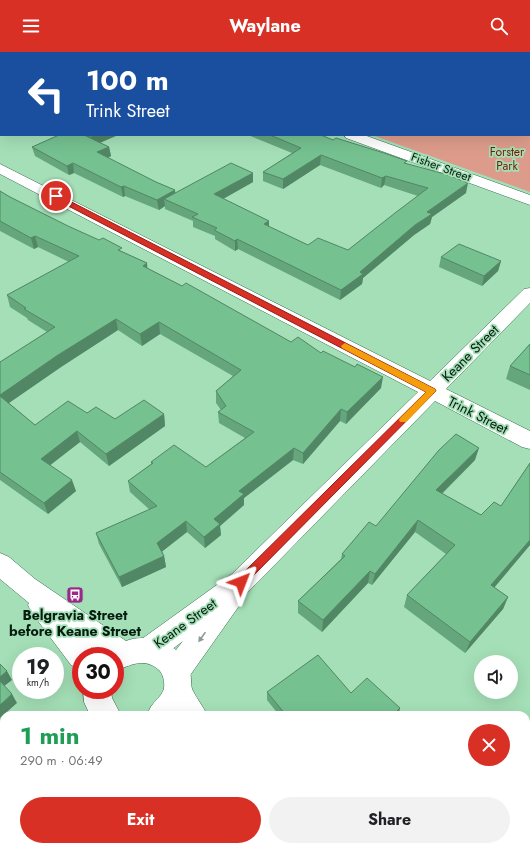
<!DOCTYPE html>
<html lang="en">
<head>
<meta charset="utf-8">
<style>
  :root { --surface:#fff; --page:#f2f2f2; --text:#202124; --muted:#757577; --accent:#d93025 }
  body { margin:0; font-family:Jost,sans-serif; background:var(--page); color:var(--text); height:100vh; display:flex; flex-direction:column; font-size:15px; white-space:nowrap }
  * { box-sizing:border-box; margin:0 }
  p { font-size:13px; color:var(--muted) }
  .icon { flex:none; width:22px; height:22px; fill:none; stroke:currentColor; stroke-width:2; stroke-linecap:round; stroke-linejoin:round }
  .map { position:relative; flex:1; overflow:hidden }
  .drawer { position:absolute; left:0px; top:659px; width:530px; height:140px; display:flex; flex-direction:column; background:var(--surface); border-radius:12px 12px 0 0; box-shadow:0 4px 16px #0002 }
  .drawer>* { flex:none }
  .top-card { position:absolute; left:0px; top:0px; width:530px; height:84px; box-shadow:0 4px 16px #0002; background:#1a4fa0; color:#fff; overflow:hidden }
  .controls { position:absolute; left:474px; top:603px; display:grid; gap:8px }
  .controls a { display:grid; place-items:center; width:44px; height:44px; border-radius:50%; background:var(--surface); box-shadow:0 4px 16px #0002; font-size:20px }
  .speed { position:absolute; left:12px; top:595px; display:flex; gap:8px; font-size:20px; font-weight:700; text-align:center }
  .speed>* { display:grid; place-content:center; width:52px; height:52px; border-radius:50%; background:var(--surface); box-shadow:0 4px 16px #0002; line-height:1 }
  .speed small { font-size:10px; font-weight:400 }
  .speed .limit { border:6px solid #d22; background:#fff; color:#111 }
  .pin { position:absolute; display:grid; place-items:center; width:34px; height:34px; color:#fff; margin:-17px; border:2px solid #fff; border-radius:50%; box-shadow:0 1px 4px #0007 }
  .me { position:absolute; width:44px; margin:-22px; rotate:45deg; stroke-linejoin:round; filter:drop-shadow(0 0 3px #0008) }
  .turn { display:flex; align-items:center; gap:14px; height:84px; padding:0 20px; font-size:18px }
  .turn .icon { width:52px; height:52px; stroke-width:2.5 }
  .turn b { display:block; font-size:28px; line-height:34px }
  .round { display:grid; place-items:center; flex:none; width:42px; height:42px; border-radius:21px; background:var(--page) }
  .headline { display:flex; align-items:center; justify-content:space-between; height:68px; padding:0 20px }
  h1 { font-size:24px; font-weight:700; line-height:30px; color:#1e9e55 }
  .action { display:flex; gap:8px; margin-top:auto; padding:8px 20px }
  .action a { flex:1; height:46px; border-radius:24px; background:var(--accent); color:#fff; font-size:16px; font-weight:700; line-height:46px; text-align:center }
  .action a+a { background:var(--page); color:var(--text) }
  header { display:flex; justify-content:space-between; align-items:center; height:52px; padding:0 20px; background:var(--accent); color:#fff; font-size:18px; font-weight:700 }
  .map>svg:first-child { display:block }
  .green { fill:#dd9c8b }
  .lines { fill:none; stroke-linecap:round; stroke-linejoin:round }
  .street-casing { stroke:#356d4a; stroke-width:1 }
  .secondary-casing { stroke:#356d4a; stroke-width:1 }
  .street { fill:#fff; fill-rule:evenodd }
  .secondary { fill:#fff; fill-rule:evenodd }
  .wall { fill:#65a67c }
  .shaded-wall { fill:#528765 }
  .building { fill:#75c190; stroke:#528765 }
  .oneway { fill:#8e9993 }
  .route { fill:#d93025; stroke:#8d1f18 }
  .slow { fill:#f59e0b }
  .labels { text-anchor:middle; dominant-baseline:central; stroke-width:3.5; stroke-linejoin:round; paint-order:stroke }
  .far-park-label { font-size:12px; fill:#7a1a00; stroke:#a4dfb7 }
  .far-street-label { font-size:12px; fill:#051c0e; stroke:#a4dfb7 }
  .street-label { font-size:14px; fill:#051c0e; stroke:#a4dfb7 }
  .poi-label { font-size:14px; font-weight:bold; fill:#051c0e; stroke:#a4dfb7 }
</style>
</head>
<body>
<header><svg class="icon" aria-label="menu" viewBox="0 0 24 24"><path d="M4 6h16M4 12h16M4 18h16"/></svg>Waylane<svg class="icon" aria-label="search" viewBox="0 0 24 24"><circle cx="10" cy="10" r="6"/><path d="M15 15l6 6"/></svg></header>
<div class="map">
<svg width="530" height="799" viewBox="0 0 530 799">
  <rect width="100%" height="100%" fill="#a4dfb7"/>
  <!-- green -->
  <path class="green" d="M 139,0 L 530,0 L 530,140 L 372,83 L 529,83 L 529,1 Z"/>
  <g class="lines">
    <!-- street casing -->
    <g class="street-casing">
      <path id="street" d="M 117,0 L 131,0 L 132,1 L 118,1 Z
        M 344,83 L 364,83 L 530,143 L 530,153 L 346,86 Z
        M 0,112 L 430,329 L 524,237 L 530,236 L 530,251 L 446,337 L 530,379 L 530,397 L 522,395 L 435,349 L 250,538 L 242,544 L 243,546 L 239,554 L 186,629 L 176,633 L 166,629 L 162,620 L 166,611 L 183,589 L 159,607 L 149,611 L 139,607 L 135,598 L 139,589 L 232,522 L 418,340 L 0,122 Z
        M 4,749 L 4,784 L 0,786 L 0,751 Z"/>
    </g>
    <!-- secondary casing -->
    <g class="secondary-casing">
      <path id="secondary" d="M 0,501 L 9,505 L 35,527 L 126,589 C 143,582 168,588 180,602 C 185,606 188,615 190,621 C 192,626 190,634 193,639 C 197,647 203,654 207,663 L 147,663 C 149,659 150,655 153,652 C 157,647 163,642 164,636 C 165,630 163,622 159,618 C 144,605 131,613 115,619 L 115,604 L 102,604 L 91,595 L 95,604 L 81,604 L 81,617 L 71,613 L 32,561 L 28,553 L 29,551 L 0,527 Z
        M 83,638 L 111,638 L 112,646 L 121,663 L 90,663 L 84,650 Z
        M 290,795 L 325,795 L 326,799 L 291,799 Z"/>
    </g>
    <!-- street -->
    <use href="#street" class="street"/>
    <!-- secondary -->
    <use href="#secondary" class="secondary"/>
  </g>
  <!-- wall -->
  <path class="wall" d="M 59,83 L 118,83 L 100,91 L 109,95 L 111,104 L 108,106 L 156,130 L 175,138 L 175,141 L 253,121 L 253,130 L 223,147 L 269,169 L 269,175 L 308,193 L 348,198 L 418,144 L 384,133 L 381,136 L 320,113 L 283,137 L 263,129 L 263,120 L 292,101 L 248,83 L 321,83 L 333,88 L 407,112 L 466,141 L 432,165 L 430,172 L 414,183 L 363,226 L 362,232 L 340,248 L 238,197 L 235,199 L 215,187 L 215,184 L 193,175 L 193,169 L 165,157 L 165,154 L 159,158 L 125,144 L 123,145 L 74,121 L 69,123 L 35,104 L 32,95 Z
    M 0,139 L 10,145 L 68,174 L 147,211 L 147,216 L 291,290 L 321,301 L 381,336 L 346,372 L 340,369 L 303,412 L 293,408 L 244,446 L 244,453 L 220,474 L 221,483 L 205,496 L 187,480 L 162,499 L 164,504 L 166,515 L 122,535 L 99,492 L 96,481 L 150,458 L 130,440 L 128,429 L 151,412 L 151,410 L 206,415 L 245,386 L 219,371 L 218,360 L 221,358 L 216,351 L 216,339 L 233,324 L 160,282 L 142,294 L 118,278 L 61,315 L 9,351 L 35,373 L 87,361 L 115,367 L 164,362 L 165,374 L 109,414 L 80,390 L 50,413 L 76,439 L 48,462 L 0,428 L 0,310 L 47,280 L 28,268 L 27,266 L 10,255 L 7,243 L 69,210 L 38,195 L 34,197 L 0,179 Z
    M 441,205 L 501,209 L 498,219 L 482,234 L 439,215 Z
    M 530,292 L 530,338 L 506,327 L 510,314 Z
    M 475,408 L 442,442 L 481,463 L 501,454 L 530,411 L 530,493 L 494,536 L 508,545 L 503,557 L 465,601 L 404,555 L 407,543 L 446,502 L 415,480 L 372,533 L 368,531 L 322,580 L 298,561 L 298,549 L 341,507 L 342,502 L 376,474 Z
    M 267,640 L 400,656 L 398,663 L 279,663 L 267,648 Z
    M 530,670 L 530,769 L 526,775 L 526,678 Z"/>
  <!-- shaded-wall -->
  <path class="shaded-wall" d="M 0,70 L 1,70 L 1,80 L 0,80 Z
    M 96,83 L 118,83 L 92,94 L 91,85 Z
    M 109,95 L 111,104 L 99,110 L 97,100 Z
    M 321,103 L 320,113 L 283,137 L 283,127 Z
    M 73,111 L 74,121 L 69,123 L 67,114 Z
    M 253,121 L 253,130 L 214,152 L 214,142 Z
    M 386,124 L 384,133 L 381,136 L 382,126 Z
    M 468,131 L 466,141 L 432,165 L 430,172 L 414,183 L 363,226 L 362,232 L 340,248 L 341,238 L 360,220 L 427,160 Z
    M 124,134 L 125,144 L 123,145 L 121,135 Z
    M 175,138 L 176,147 L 164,147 L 165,154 L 159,158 L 157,148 Z
    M 269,169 L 269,179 L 264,172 Z
    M 35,184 L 38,195 L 34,197 L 31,186 Z
    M 237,187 L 238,197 L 235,199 L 235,189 Z
    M 501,209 L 498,219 L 482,234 L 484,224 Z
    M 147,211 L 148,223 L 143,214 Z
    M 116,267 L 118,278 L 61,315 L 3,355 L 0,346 L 0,343 L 58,303 Z
    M 159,270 L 160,282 L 142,294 L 140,282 Z
    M 383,325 L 381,336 L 346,372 L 347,360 Z
    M 341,357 L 340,369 L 303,412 L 303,401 Z
    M 164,362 L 165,374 L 109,414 L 106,402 Z
    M 77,379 L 80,390 L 44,418 L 41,407 Z
    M 294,396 L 293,408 L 244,446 L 244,453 L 220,474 L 221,483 L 205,496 L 204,485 L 214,467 L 239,439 Z
    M 479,396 L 475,408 L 432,451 L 436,438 Z
    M 72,428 L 76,439 L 48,462 L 44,451 Z
    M 418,468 L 415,480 L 372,533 L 375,522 Z
    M 186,469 L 187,480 L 159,502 L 157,491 Z
    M 530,488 L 530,493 L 486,545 L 491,533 Z
    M 164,504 L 166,515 L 122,535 L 119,525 Z
    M 370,519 L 368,531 L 322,580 L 323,568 Z
    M 508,545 L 503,557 L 465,601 L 470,590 Z
    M 7,619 L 12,628 L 3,635 L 0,631 L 0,625 Z
    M 12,642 L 17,651 L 0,666 L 0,653 Z
    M 400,656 L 398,663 L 393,663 Z"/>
  <!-- building -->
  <path class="building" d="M 0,0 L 110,0 L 113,1 L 1,1 L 1,70 L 0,70 Z
    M 59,83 L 84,83 L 109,95 L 97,100 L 156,130 L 175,138 L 157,148 L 124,134 L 121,135 L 73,111 L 67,114 L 32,95 Z
    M 86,83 L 96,83 L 91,85 Z
    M 270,83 L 321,83 L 333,88 L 336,86 L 384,101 L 407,109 L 404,111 L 445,122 L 468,131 L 427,160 L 432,162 L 415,173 L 360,220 L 363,222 L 341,238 L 237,187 L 235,189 L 214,178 L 217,176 L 192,165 L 198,162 L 164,147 L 231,111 L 253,121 L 214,142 L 269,169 L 264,172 L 308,193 L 318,186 L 348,198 L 395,161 L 428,136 L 386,124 L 382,126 L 321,103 L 283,127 L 263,120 L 301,96 Z
    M 0,139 L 10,145 L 68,174 L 99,188 L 103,186 L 122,196 L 118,198 L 147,211 L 143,214 L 182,234 L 186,231 L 291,290 L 298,285 L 321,301 L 323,299 L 355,315 L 357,312 L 383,325 L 347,360 L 341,357 L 303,401 L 294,396 L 239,439 L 244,442 L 214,467 L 220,472 L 204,485 L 186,469 L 157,491 L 164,504 L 119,525 L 96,481 L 157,454 L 128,429 L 153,411 L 151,410 L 174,393 L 206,415 L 254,380 L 218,360 L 226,354 L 216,339 L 241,318 L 159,270 L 140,282 L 116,267 L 58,303 L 0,343 L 0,310 L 55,275 L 24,257 L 26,256 L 7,243 L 79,204 L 35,184 L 31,186 L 0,169 Z
    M 459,192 L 501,209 L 484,224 L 441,205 Z
    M 530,292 L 530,323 L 510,314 Z
    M 0,344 L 35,373 L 68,349 L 87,361 L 96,355 L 115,367 L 144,348 L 164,362 L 106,402 L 77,379 L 41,407 L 72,428 L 44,451 L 0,420 Z
    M 456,382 L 479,396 L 436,438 L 481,463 L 494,450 L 501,454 L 530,411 L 530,488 L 491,533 L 508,545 L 470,590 L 407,543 L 455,493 L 418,468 L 375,522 L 370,519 L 323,568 L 298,549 L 345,504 L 342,502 L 369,470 L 376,474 L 439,398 Z
    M 318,603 L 351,641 L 367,626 L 400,656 L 393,663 L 286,663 L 267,640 Z
    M 0,612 L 7,619 L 0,625 Z
    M 0,629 L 12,642 L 0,653 Z
    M 530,672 L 530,769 L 526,775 L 526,680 Z
    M 75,795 L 214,795 L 218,799 L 72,799 Z"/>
  <!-- one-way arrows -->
  <defs><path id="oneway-solid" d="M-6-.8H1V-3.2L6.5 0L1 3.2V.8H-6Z"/></defs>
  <use class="oneway" href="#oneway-solid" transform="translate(202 585) rotate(125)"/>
  <!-- route -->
  <path class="route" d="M 53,143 L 58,143 L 435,337 L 436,339 L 244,533 L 241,534 L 237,533 L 235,530 L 237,527 L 426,340 L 53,146 Z"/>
  <!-- slow -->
  <path class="slow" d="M 345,291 L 435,337 L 436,339 L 406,370 L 400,370 L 399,368 L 400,366 L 426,340 L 342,296 L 341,294 Z"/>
  <!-- icons -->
  <defs>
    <g id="bus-square" transform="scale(0.9)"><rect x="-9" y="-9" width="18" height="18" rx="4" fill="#982988" stroke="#a4dfb7"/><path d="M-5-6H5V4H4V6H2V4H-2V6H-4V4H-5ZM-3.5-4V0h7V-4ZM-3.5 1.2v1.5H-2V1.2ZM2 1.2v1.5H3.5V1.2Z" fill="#fff"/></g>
  </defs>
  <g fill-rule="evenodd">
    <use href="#bus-square" x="75" y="543"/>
  </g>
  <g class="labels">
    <!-- far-park labels -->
    <g class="far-park-label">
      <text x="507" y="100">Forster<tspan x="507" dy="14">Park</tspan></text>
    </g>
    <!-- far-street labels -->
    <g class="far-street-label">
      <text transform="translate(441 115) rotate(20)">Fisher Street</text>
    </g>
    <!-- street labels -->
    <g class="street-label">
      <text transform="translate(470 301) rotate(-45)">Keane Street</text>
      <text transform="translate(478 363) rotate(27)">Trink Street</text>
      <text transform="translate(185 571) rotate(-36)">Keane Street</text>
    </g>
    <!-- poi labels -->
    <g class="poi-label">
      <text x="75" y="563">Belgravia Street<tspan x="75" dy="16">before Keane Street</tspan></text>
    </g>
  </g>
</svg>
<div class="controls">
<a><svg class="icon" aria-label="sound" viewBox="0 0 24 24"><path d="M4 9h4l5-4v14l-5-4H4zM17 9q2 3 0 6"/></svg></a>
</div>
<div class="speed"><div>19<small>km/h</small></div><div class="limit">30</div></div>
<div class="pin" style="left:56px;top:144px;background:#d93025"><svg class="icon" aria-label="arrive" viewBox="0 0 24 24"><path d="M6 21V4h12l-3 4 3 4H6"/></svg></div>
<svg class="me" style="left:241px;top:530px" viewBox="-20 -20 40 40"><path d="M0-17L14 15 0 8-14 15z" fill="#d93025" stroke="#fff" stroke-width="4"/></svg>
<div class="top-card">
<div class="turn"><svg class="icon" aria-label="left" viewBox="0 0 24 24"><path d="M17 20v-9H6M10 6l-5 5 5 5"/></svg><div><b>100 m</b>Trink Street</div></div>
</div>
<section class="drawer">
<div class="headline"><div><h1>1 min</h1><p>290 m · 06:49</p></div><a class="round" style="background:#d93025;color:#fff"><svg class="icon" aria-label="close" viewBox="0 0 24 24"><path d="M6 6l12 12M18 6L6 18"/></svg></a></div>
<div class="action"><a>Exit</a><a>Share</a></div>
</section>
</div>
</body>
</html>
